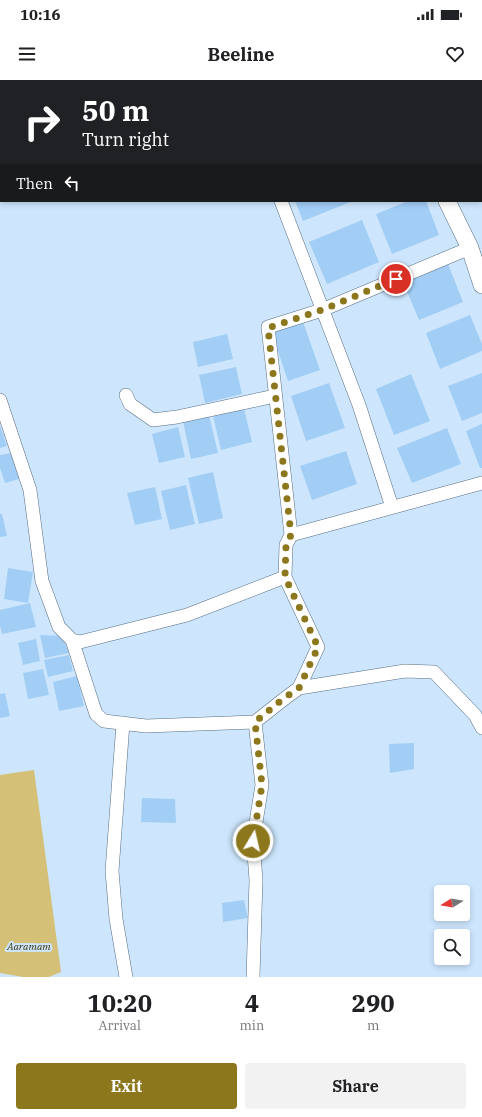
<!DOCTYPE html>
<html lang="en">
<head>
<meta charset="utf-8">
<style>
  :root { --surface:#fff; --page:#f2f2f2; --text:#202124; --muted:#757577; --accent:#8d771c }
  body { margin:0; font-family:"IBM Plex Serif",serif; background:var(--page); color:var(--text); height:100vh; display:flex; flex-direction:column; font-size:15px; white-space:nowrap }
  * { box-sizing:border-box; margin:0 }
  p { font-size:13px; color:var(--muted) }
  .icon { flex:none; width:22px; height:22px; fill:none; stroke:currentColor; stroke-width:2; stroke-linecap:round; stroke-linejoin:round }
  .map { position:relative; height:897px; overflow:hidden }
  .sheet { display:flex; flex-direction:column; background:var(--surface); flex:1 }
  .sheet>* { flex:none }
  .hud { position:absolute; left:0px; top:0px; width:482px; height:122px; box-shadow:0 2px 6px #0003; background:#202124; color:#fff; overflow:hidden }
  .needle { width:26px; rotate:259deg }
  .fabs { position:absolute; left:434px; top:805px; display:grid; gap:8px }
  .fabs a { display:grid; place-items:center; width:36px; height:36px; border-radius:4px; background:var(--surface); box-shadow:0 2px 6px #0003; font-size:20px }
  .pin { position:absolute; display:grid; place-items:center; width:34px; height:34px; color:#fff; margin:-17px; border:2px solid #fff; border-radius:50%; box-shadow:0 1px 4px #0007 }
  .me { position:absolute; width:44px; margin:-22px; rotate:9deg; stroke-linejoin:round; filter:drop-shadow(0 0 3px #0008) }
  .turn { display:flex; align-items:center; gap:14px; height:84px; padding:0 16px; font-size:18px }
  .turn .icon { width:52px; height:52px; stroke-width:2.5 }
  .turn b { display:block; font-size:28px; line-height:34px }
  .then { display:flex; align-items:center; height:38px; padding:0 16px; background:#0003; gap:8px; font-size:15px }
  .eta { display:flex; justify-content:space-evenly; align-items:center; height:68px; text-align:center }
  .eta b { font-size:24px; font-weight:700; line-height:28px }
  .action { display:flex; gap:8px; margin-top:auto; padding:8px 16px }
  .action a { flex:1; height:46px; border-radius:4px; background:var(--accent); color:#fff; font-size:16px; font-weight:700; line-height:46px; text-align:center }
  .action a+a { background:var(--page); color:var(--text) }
  .status { display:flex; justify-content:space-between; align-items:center; height:28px; padding:0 20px; background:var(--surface); direction:ltr }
  .status svg { height:11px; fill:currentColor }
  header { display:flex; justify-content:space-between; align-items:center; height:52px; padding:0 16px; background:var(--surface); font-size:18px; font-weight:700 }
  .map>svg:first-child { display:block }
  .green { fill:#d4c077 }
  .building { fill:#a2cef6 }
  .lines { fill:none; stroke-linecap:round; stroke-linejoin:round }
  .minor-casing { stroke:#586e82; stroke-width:14 }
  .tertiary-casing { stroke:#586e82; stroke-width:18 }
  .minor { stroke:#fff; stroke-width:13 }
  .tertiary { stroke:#fff; stroke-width:17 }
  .route { stroke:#8d771c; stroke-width:7; stroke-dasharray:0 12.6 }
  .labels { text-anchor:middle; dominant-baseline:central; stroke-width:4; stroke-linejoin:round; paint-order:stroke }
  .park-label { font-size:10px; font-style:italic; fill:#392f02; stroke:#cde6fd }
</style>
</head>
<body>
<div class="status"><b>10:16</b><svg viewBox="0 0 49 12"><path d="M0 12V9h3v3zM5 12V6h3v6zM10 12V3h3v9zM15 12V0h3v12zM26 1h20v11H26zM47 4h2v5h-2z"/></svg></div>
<header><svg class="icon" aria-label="menu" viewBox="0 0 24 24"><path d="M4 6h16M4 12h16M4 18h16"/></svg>Beeline<svg class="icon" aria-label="heart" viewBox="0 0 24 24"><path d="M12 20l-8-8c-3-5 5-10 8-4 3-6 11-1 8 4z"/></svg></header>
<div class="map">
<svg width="482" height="897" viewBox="0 0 482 897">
  <rect width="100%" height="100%" fill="#cde6fd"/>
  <!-- green -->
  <path class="green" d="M 34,690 L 61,892 L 49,897 L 23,897 L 0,893 L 0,695 Z"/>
  <!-- building -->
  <path class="building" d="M 295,121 L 353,121 L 303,141 Z
    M 408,121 L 426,121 L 439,155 L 392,174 L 376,134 Z
    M 362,140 L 379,182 L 327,204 L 309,162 Z
    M 448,184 L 463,222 L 419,240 L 403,202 Z
    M 470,235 L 482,264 L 482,271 L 440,289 L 426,253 Z
    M 302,239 L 320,290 L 288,301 L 271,250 Z
    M 227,254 L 233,279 L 198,287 L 193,262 Z
    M 236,287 L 242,314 L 205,323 L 199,295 Z
    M 482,293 L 482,333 L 462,341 L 448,306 Z
    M 411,294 L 430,341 L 394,355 L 376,309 Z
    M 329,303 L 345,348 L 306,361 L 291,316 Z
    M 244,329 L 252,362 L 221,370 L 213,336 Z
    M 209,335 L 218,373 L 191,379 L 183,341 Z
    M 482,344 L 482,388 L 480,388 L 466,351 Z
    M 0,346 L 7,366 L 0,368 Z
    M 178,347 L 185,377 L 159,383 L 152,354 Z
    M 447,348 L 461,384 L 412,403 L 397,368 Z
    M 346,371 L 357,404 L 312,420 L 300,386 Z
    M 11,373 L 19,399 L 5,403 L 0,388 L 0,375 Z
    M 213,392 L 223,438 L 199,444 L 188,398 Z
    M 186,405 L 195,444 L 170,450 L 161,411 Z
    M 155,407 L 162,439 L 135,445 L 127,413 Z
    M 0,434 L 2,434 L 7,456 L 0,457 Z
    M 8,488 L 33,492 L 28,523 L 4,519 Z
    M 30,523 L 36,547 L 2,554 L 0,546 L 0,530 Z
    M 40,555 L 62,556 L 69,573 L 45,578 Z
    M 36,559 L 40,581 L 23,585 L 18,563 Z
    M 69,575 L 73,591 L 48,597 L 44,580 Z
    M 43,589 L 49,615 L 28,619 L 23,593 Z
    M 77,596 L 84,626 L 59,631 L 53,602 Z
    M 5,613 L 10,636 L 0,638 L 0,614 Z
    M 414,663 L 414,689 L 390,693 L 389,664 Z
    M 142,718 L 175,719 L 176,743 L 141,742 Z
    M 244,820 L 248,838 L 223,842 L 222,823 Z"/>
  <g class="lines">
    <!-- minor casing -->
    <g class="minor-casing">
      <path id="minor" d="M 28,0 L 29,1
        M 235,0 L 235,1
        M 65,1 L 67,0
        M 130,1 L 132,0
        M 0,64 L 1,64
        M 281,121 L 359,325 L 392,427
        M 126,315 L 130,324 L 153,340 L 177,337 L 275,316
        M 0,320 L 30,410 L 42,501 L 59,547 L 72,560 L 96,634 L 104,641 L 146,646 L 255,642 L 284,619 L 299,608 L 318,567 L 285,497 L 286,465 L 291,455 L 268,247 L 322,230 L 470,168
        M 291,455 L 482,403
        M 72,560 L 80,562 L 187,535 L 285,497
        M 299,608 L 405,591 L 434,592 L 475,635 L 482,648
        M 123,643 L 112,791 L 116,839 L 126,897
        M 253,897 L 256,800 L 253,761 L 262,705 L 255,642"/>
    </g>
    <!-- tertiary casing -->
    <g class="tertiary-casing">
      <path id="tertiary" d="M 391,0 L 391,1
        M 447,121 L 470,168 L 482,205"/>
    </g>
    <!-- minor -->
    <use href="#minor" class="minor"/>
    <!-- tertiary -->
    <use href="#tertiary" class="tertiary"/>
  </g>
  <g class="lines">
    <!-- route -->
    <path class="route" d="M 253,761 L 262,705 L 255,642 L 284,618 L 299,608 L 318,567 L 285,497 L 286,465 L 291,455 L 268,248 L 322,230 L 396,199"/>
  </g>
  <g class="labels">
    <!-- park labels -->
    <g class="park-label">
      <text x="29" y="866">Aaramam</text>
    </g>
  </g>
</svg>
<div class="fabs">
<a><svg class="needle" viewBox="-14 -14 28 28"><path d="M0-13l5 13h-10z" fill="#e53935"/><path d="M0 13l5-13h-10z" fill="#757577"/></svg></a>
<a><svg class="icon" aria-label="search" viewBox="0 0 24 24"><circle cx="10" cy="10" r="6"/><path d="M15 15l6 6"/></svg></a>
</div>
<div class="pin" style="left:396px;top:199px;background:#d93025"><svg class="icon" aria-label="arrive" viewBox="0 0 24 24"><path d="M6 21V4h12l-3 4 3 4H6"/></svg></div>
<svg class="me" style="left:253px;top:761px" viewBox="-20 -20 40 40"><circle r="17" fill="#8d771c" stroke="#fff" stroke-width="3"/><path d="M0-11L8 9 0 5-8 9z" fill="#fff"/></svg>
<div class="hud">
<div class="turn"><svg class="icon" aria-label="right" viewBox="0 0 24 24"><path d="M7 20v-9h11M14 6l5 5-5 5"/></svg><div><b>50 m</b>Turn right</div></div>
<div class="then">Then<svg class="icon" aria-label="left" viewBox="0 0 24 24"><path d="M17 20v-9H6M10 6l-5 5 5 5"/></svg></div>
</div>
</div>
<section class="sheet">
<div class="eta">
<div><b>10:20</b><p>Arrival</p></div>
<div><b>4</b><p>min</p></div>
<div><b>290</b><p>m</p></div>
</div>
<div class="action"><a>Exit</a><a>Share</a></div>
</section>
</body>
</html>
